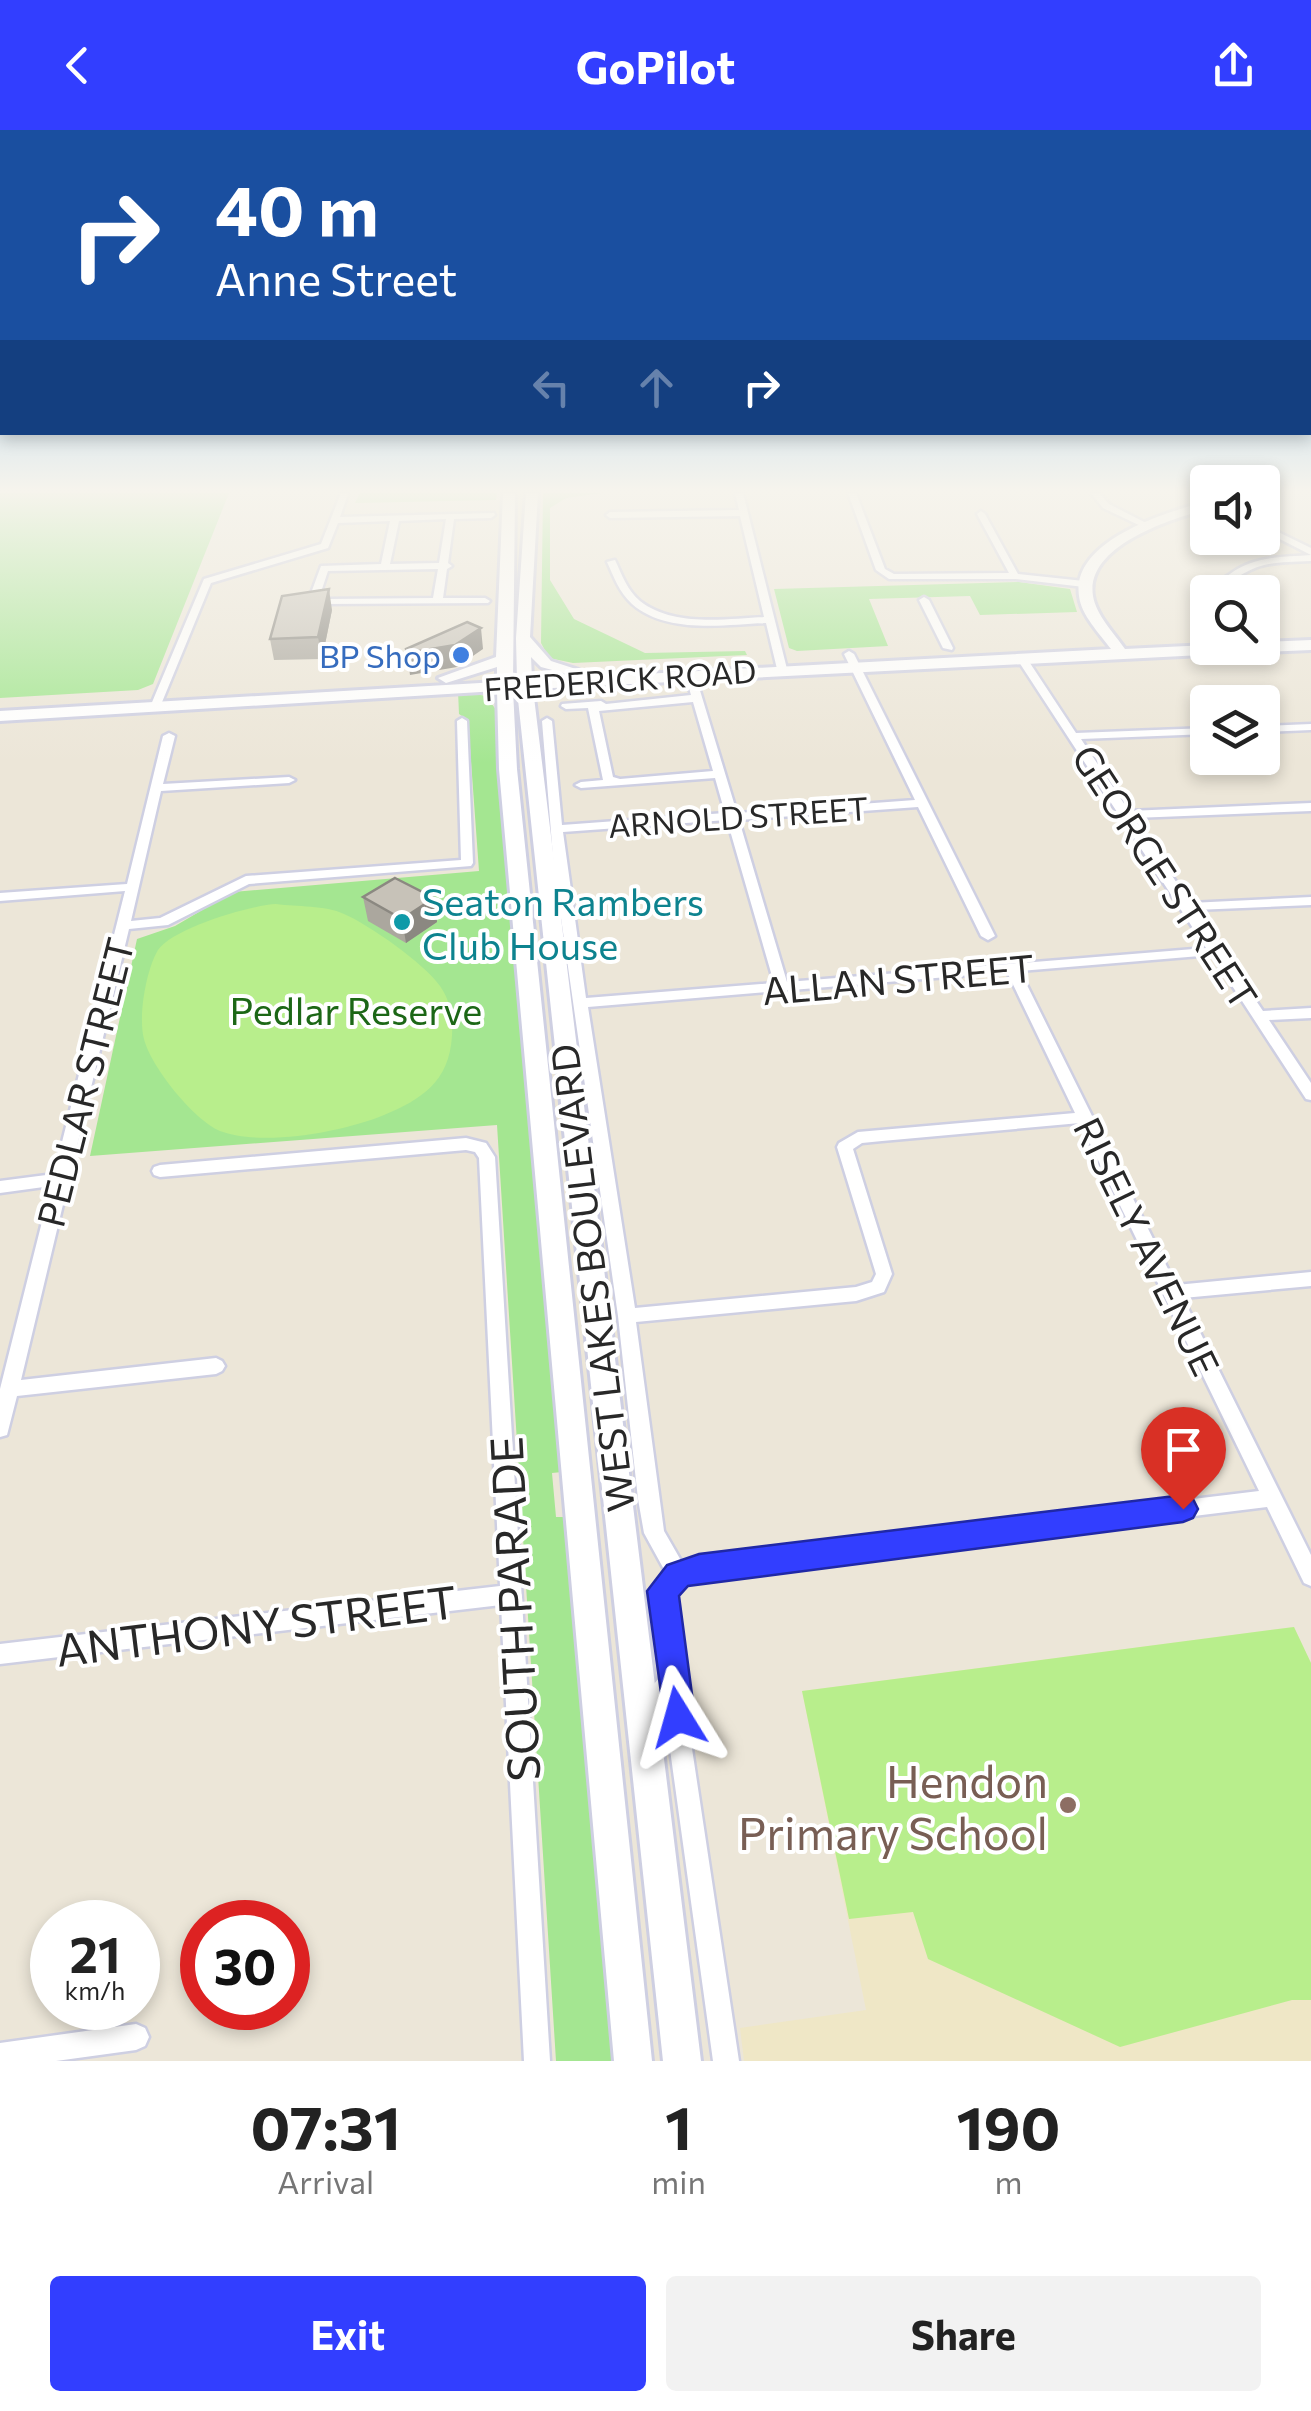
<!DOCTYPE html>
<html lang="en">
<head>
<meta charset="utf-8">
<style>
  :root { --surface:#fff; --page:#f2f2f2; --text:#222; --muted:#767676; --accent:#323eff }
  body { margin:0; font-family:Commissioner,sans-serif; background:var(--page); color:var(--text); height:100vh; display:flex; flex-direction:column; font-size:38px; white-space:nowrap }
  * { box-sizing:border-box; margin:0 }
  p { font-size:32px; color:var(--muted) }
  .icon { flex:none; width:55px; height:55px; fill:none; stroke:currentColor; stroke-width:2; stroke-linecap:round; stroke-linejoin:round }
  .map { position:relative; height:1931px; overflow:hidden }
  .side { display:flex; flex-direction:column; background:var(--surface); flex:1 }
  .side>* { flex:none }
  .guide { position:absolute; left:0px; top:0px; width:1312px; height:305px; box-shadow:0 5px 15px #0003; background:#1a4fa0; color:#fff; overflow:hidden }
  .controls { position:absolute; left:1190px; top:335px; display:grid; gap:20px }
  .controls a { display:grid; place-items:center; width:90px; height:90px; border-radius:10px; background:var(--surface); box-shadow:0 5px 15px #0003; font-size:50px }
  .speed { position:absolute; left:30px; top:1770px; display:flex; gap:20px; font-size:50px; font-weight:700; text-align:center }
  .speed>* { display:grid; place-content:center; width:130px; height:130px; border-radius:50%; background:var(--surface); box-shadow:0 5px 15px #0003; line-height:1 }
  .speed small { font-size:25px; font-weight:400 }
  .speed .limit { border:15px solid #d22; background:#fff; color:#111 }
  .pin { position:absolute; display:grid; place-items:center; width:85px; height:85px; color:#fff; margin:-102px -42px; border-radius:50% 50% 50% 0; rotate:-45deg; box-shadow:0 0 10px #0007 }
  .pin .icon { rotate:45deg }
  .me { position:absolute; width:110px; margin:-55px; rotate:352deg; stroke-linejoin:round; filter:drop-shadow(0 0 8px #0008) }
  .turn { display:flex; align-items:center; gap:35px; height:210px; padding:0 50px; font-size:45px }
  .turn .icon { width:130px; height:130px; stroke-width:2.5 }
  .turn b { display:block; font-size:70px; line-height:85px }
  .lanes { display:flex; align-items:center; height:95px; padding:0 50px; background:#0003; justify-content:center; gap:50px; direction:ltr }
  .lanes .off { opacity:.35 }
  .eta { display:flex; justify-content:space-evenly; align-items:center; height:170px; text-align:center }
  .eta b { font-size:60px; font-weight:700; line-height:70px }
  .primary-button { display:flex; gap:20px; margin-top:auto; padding:20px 50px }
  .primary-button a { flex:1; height:115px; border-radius:10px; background:var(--accent); color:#fff; font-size:40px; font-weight:700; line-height:115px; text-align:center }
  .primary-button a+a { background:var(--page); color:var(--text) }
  header { display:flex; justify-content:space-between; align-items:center; height:130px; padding:0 50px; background:var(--accent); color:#fff; font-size:45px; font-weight:700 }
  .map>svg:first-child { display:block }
  .education { fill:#efe7c6 }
  .green { fill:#a4e691 }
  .pitch { fill:#b8ee8c }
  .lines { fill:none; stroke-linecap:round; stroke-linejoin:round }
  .street-casing { stroke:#cecfe2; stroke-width:5 }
  .secondary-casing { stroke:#cecfe2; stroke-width:6 }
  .street { fill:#fff; fill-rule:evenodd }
  .secondary { fill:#fff; fill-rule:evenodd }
  .wall { fill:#aba79e }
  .shaded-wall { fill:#8b8881 }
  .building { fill:#c7c2b8; stroke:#8b8881; stroke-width:2.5 }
  .route { fill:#323eff; stroke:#2028a6; stroke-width:2.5 }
  .shop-dot { fill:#3f7fe0; stroke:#fff; stroke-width:4 }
  .culture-dot { fill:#0f9aa8; stroke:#fff; stroke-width:4 }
  .education-dot { fill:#8d6e63; stroke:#fff; stroke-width:4 }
  .labels { text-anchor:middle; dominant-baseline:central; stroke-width:8; stroke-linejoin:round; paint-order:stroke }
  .far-shop-label { font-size:32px; fill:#366cbe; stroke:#fff; text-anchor:end }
  .far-street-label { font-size:32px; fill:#282828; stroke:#fff }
  .street-label { font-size:38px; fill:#282828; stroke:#fff }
  .culture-label { font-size:38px; fill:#0d838f; stroke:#fff; text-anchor:start }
  .park-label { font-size:38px; fill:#1c6716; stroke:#fff }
  .near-street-label { font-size:45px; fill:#282828; stroke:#fff }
  .near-education-label { font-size:45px; fill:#785e54; stroke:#fff; text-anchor:end }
</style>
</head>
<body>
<header><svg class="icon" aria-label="back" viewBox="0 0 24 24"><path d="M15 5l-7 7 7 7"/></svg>GoPilot<svg class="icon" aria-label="share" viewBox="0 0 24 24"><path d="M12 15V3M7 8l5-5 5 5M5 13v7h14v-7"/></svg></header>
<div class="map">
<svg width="1311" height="1931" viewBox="0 0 1311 1931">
  <rect width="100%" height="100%" fill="#ece6d8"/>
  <!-- education -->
  <path class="education" d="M 1294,1497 L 1311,1533 L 1311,1931 L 744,1931 L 740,1898 L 866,1880 L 802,1561 Z"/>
  <!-- green -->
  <path class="green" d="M 0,363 L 229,363 L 153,554 L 138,560 L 0,568 Z
    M 360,363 L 497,363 L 496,370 L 355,373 Z
    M 543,363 L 603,363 L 566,368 L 550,378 L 550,450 L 574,489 L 645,523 L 745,521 L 747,525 L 573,533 L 549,528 L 541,513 Z
    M 1019,452 L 1070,459 L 1077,482 L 980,485 L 970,466 L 869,469 L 888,516 L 797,521 L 789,518 L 774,459 Z
    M 458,561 L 486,566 L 497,581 L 562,1342 L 552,1343 L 556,1387 L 566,1387 L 614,1931 L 556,1931 L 497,995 L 90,1026 L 137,809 L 175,796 L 233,762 L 479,741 L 468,590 L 459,584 Z"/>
  <!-- pitch -->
  <path class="pitch" d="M 276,774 C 297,777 325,775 344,784 C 368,794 425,834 440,856 C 451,872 453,888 452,906 C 449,952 422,969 384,985 C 343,1002 262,1017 220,1001 C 194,990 151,937 144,909 C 138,887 146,840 158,820 C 173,798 251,775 276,774 Z
    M 1294,1497 L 1311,1533 L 1311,1870 L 1292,1870 L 1120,1917 L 928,1829 L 913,1782 L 849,1789 L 802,1561 Z"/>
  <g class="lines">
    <!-- street casing -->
    <g class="street-casing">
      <path id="street" d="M 341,363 L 348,364 L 340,387 L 494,383 L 495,385 L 491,388 L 454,389 L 448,433 L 452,436 L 447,439 L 443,468 L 485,468 L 490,471 L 488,473 L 322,474 L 310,466 L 321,436 L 381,434 L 390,391 L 338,393 L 328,418 L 211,453 L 160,577 L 151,579 L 150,577 L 204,449 L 321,414 ZM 446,389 L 439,433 L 390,434 L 399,391 ZM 438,439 L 433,468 L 327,469 L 320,465 L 328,441 Z
        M 735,363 L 743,363 L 787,539 L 786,541 L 777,539 L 766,493 C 724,495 666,504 632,474 C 619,462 614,447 607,432 L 615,430 C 622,445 627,460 640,471 C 673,497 725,489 764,487 L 740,386 L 610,388 L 606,385 L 610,382 L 739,380 Z
        M 848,363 L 856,363 L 885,439 L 894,444 L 1009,443 L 977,384 L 981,381 L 985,384 L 1018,444 L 1084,451 L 1089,454 L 1084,457 L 1015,449 L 889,449 L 876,440 Z
        M 1091,363 L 1099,363 L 1109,374 L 1152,396 L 1145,398 L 1103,378 Z
        M 1262,394 L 1311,418 L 1311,425 L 1262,400 Z
        M 1311,425 L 1311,431 C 1268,433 1259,431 1223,457 L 1222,462 L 1213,462 C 1216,452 1221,450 1230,444 C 1254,426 1282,427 1311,425 Z
        M 924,467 L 929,470 L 953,518 L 952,520 L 943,518 L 919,470 Z
        M 849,521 L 854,524 L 995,806 L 988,810 L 981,806 L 918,677 L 739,690 L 787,852 L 1206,818 L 1015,526 L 1016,524 L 1024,524 L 1076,603 L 1208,598 L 1208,604 L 1081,609 L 1129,681 L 1311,673 L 1311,681 L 1134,688 L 1190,773 L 1311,767 L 1311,775 L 1195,780 L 1263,881 L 1311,878 L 1311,888 L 1269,890 L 1311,953 L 1311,970 L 1306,969 L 1212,825 L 1020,841 L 1176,1155 L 1311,1142 L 1311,1156 L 1183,1168 L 1311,1425 L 1311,1456 L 1304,1453 L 1267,1377 L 699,1447 L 685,1452 L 673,1465 L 674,1499 L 739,1931 L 713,1931 L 664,1576 L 651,1592 L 643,1595 L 635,1592 L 632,1584 L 635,1576 L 660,1547 L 654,1499 L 653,1461 L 666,1443 L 644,1403 L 638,1369 L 618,1186 L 554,739 L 542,591 L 547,588 L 552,591 L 562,695 L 725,683 L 715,648 L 581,658 L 575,655 L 581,652 L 603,650 L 588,578 L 566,579 L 561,576 L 562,574 L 601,571 L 606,574 L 691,565 L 685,544 L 690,541 L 695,544 L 737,683 L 915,670 L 844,524 ZM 693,572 L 713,641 L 620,649 L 613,647 L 599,581 ZM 727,690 L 774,853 L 586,868 L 563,702 ZM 1007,842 L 1075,983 L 858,1002 L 839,1013 L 837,1017 L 876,1144 L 872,1152 L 856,1157 L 635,1178 L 588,877 ZM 1080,993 L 1259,1361 L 699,1429 L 683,1434 L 664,1401 L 636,1192 L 856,1171 L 884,1162 L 892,1144 L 853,1019 L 862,1013 L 882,1011 Z
        M 462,588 L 467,591 L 473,733 L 471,736 L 249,754 L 168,795 L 129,799 L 21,1250 L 216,1228 L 222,1231 L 225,1236 L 222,1241 L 216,1244 L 17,1266 L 7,1305 L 0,1307 L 0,1259 L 51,1056 L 0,1063 L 0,1051 L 54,1044 L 125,761 L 0,771 L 0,763 L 127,754 L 163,606 L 169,603 L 175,606 L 163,654 L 289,647 L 295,650 L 289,653 L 161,661 L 131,791 L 160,788 L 246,746 L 461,730 L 457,591 Z
        M 1311,594 L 1311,600 L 1262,602 L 1262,596 Z
        M 466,1008 L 486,1013 L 495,1027 L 550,1931 L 524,1931 L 501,1475 L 0,1534 L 0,1514 L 500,1456 L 479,1028 L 475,1022 L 466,1020 L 160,1047 L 154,1045 L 152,1041 L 154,1037 L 160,1035 Z
        M 136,1894 L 145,1898 L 149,1907 L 145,1916 L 136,1920 L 56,1931 L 0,1931 L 0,1913 Z"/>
    </g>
    <!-- secondary casing -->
    <g class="secondary-casing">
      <path id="secondary" d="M 503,363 L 515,363 L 513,551 L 517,550 L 516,508 L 526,363 L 538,363 L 530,507 L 551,531 L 579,540 L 571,545 L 541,537 L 531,527 L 532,550 L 1111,519 C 1100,504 1081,485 1079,466 C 1071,410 1167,382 1208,371 L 1208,379 C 1170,389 1085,416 1093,466 C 1096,485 1114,503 1125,519 L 1208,515 L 1249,518 L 1241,523 L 533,559 L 701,1931 L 663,1931 L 517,560 L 513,560 L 517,639 L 652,1931 L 614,1931 L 499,639 L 497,561 L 0,591 L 0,581 L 497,552 L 497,537 L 446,553 L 438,548 L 496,527 Z
        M 1311,510 L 1311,520 L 1262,522 L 1255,518 L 1262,518 L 1262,512 Z"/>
    </g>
    <!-- street -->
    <use href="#street" class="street"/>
    <!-- secondary -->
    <use href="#secondary" class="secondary"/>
  </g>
  <!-- wall -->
  <path class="wall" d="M 332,480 L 322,529 L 274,530 L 270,509 Z
    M 363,767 L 434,768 L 437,792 L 406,813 L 368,791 Z"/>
  <!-- shaded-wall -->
  <path class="shaded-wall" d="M 329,459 L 332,480 L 322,529 L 318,507 Z
    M 481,498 L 483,519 L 457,537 L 410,545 L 407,523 Z
    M 434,768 L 437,792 L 406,813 L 402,789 Z"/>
  <!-- building -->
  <path class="building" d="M 329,459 L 318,507 L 270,509 L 282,466 Z
    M 467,492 L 481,498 L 455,515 L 407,523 L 406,519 Z
    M 395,748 L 434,768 L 402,789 L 363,767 Z"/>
  <!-- sky -->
  <linearGradient id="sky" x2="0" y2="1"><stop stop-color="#73b7ed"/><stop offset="0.57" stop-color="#f6f4ed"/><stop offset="1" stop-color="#f6f4ed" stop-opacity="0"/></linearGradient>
  <rect width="1311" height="633" fill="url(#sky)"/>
  <!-- route -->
  <path class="route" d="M 1183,1365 L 1193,1369 L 1198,1379 L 1193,1388 L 1183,1392 L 688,1456 L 679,1466 L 695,1587 L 690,1599 L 678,1604 L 666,1599 L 647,1461 L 667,1435 L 699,1424 Z"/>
  <!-- markers -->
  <circle class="shop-dot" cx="461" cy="525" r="10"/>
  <circle class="culture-dot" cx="402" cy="792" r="10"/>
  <circle class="education-dot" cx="1068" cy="1675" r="10"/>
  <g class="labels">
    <!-- far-shop labels -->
    <g class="far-shop-label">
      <text x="441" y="525">BP Shop</text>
    </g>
    <!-- far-street labels -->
    <g class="far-street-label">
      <text transform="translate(620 549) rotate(-4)">FREDERICK ROAD</text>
      <text transform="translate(738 686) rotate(-4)">ARNOLD STREET</text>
    </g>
    <!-- street labels -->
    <g class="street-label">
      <text transform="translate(1166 746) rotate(57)">GEORGE STREET</text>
      <text transform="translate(898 848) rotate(-5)">ALLAN STREET</text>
      <text transform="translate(84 952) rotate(-76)">PEDLAR STREET</text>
      <text transform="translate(1148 1116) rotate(64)">RISELY AVENUE</text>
      <text transform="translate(591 1148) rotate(-97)">WEST LAKES BOULEVARD</text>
    </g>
    <!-- culture labels -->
    <g class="culture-label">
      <text x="422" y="770">Seaton Rambers<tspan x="422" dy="44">Club House</tspan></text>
    </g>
    <!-- park labels -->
    <g class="park-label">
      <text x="356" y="879">Pedlar Reserve</text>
    </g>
    <!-- near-street labels -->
    <g class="near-street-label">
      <text transform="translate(513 1479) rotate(-93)">SOUTH PARADE</text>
      <text transform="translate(256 1494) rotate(-7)">ANTHONY STREET</text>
    </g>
    <!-- near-education labels -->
    <g class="near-education-label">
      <text x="1048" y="1649">Hendon<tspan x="1048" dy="52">Primary School</tspan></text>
    </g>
  </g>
</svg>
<div class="controls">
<a><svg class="icon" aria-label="sound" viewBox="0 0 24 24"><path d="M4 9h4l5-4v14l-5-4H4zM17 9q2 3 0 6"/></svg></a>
<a><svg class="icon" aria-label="search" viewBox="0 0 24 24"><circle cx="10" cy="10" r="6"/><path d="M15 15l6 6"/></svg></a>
<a><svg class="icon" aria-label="layers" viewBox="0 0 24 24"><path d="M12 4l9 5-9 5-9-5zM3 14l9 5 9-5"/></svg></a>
</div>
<div class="speed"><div>21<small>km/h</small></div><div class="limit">30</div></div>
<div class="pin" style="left:1183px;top:1379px;background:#d93025"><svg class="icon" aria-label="arrive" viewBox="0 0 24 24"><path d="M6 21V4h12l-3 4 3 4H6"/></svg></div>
<svg class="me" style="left:678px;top:1587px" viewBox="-20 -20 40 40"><path d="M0-17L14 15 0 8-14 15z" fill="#323eff" stroke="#fff" stroke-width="4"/></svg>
<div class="guide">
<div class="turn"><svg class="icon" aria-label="right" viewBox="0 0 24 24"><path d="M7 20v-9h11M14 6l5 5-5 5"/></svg><div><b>40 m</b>Anne Street</div></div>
<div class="lanes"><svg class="icon off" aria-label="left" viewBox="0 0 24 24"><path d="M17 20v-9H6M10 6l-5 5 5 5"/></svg><svg class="icon off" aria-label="ahead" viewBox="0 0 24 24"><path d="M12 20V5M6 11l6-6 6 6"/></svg><svg class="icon" aria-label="right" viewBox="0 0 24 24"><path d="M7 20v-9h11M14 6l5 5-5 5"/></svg></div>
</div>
</div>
<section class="side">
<div class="eta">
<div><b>07:31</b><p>Arrival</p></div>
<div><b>1</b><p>min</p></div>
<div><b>190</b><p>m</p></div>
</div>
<div class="primary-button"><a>Exit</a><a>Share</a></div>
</section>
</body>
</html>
